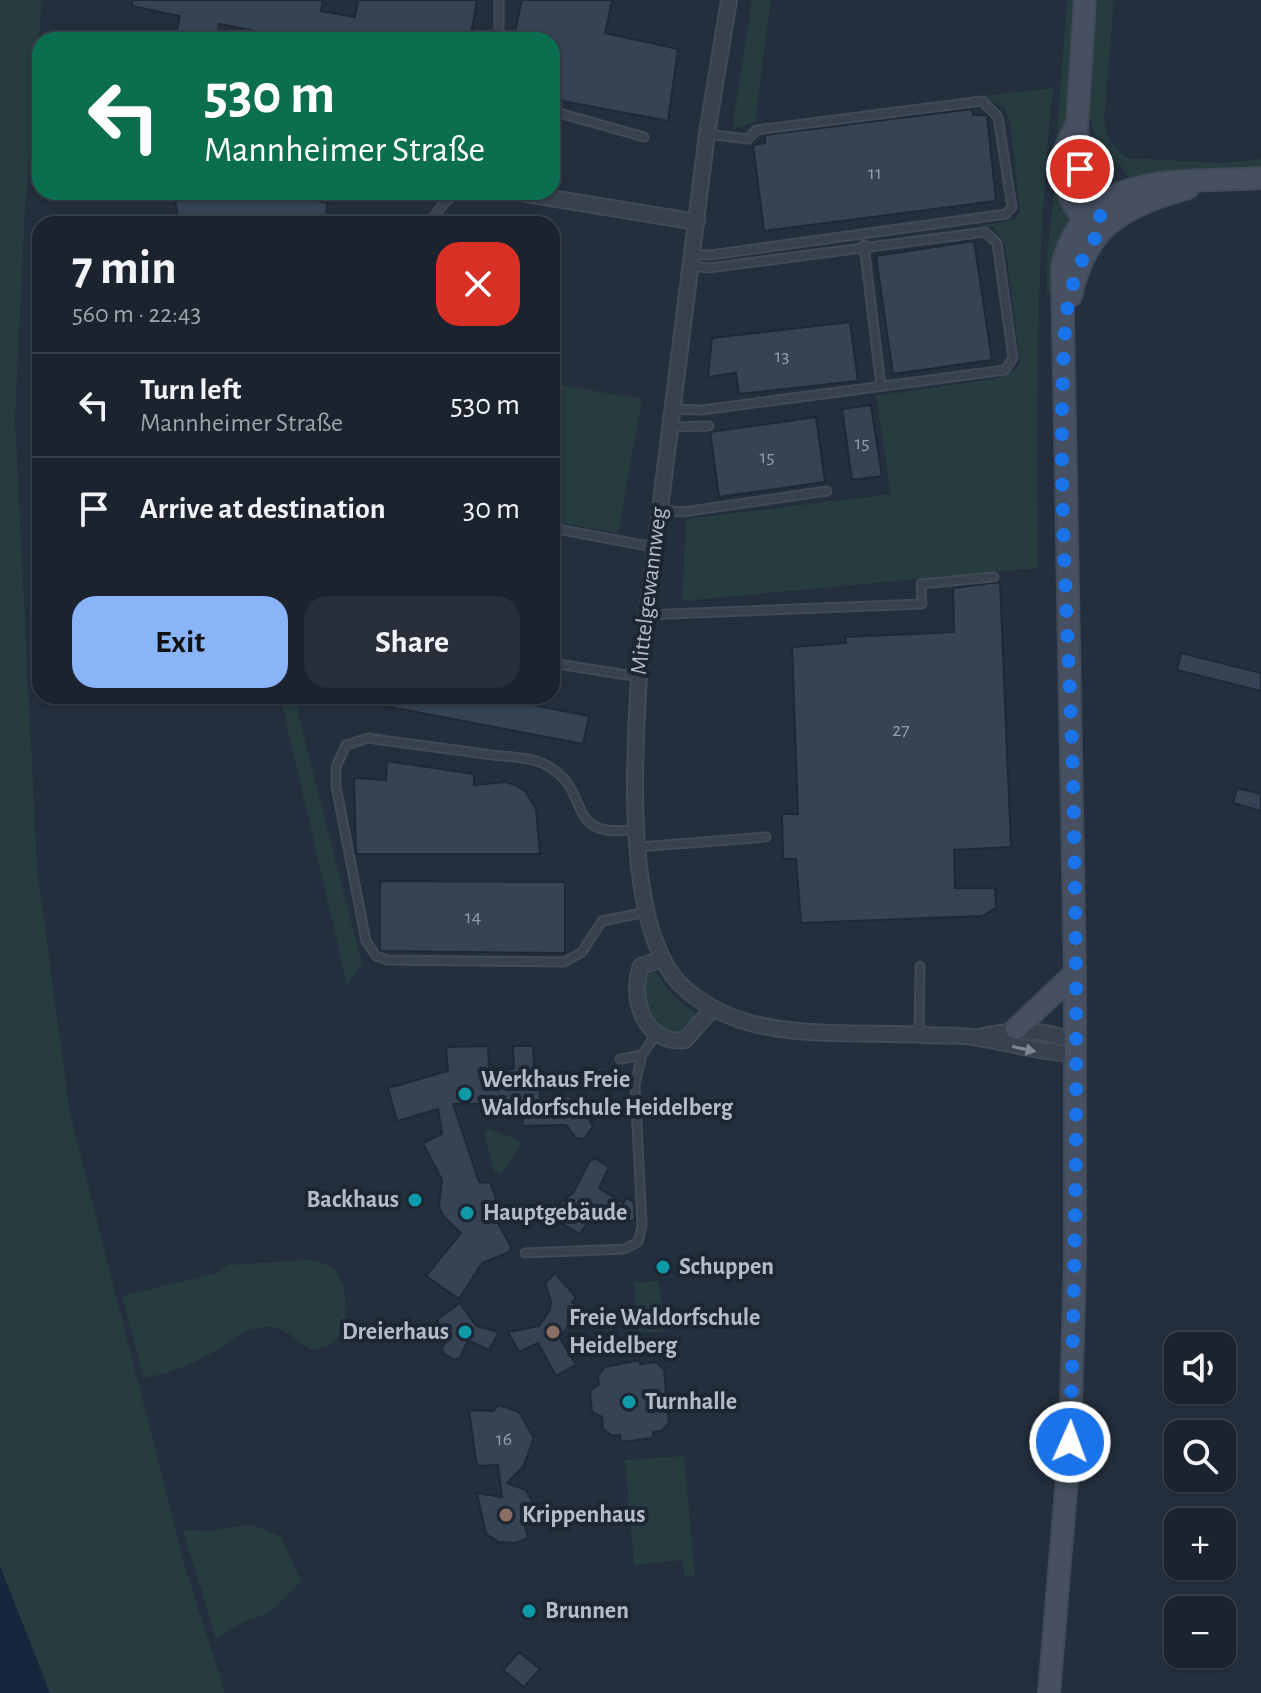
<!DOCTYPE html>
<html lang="en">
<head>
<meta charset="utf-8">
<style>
  :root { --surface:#1b232e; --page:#282f3a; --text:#f1f3f6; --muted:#a0a4aa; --line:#39404a; --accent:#8ab4f8 }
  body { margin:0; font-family:"Alegreya Sans",sans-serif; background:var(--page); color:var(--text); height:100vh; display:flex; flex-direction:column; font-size:30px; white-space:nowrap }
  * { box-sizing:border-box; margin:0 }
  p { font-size:26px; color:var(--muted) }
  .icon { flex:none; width:44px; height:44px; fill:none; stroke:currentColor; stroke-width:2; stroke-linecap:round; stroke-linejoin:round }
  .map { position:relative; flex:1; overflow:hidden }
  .details { position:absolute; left:32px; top:216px; width:528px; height:488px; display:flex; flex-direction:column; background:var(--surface); border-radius:24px; box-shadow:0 2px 6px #0004,0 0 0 2px var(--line) }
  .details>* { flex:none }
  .hud { position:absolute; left:32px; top:32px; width:528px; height:168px; border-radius:24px; box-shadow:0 2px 6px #0004,0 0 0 2px var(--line); background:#0b6e4f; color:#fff; overflow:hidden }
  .controls { position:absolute; left:1164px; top:1332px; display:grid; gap:16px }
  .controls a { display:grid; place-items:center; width:72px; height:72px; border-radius:16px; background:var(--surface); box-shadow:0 2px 6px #0004,0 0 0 2px var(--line); font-size:40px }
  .pin { position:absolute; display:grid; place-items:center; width:68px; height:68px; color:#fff; margin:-34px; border:4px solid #fff; border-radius:50%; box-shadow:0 2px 8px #0007 }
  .me { position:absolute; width:88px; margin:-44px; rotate:2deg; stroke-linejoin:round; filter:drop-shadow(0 0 6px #0008) }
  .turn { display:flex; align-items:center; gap:28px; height:168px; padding:0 40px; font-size:36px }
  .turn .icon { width:104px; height:104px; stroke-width:2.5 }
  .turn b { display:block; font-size:56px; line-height:68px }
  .round { display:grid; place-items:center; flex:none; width:84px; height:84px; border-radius:24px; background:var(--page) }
  .overview { display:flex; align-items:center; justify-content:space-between; height:136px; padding:0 40px }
  h1 { font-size:48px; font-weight:700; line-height:60px }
  .button { display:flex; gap:16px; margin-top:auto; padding:16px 40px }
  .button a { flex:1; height:92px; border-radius:24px; background:var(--accent); color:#111; font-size:32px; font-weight:700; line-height:92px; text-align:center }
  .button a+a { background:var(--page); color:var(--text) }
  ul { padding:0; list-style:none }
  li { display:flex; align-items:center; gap:24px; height:104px; padding:0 40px; border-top:2px solid var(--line) }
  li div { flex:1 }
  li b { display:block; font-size:30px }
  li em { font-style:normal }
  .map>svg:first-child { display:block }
  .green { fill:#263c3f }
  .water { fill:#17263c }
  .building { fill:#364354; stroke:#1f2835; stroke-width:2 }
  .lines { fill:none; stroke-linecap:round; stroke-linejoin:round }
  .lane-casing { stroke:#414a57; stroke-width:11 }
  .street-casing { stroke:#414a57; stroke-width:18 }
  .secondary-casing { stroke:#414a57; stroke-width:24 }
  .lane { stroke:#38414e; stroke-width:7 }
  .street { stroke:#38414e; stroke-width:14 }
  .secondary { stroke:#465061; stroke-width:20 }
  .oneway { fill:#7c8592 }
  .route { stroke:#1a73e8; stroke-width:14; stroke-dasharray:0 25.2 }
  .culture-dot { fill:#0f9aa8; stroke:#1d2633; stroke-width:3 }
  .education-dot { fill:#8d6e63; stroke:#1d2633; stroke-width:3 }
  .labels { text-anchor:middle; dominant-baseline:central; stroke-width:8; stroke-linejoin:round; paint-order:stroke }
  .number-label { font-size:20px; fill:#929caa }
  .street-label { font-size:24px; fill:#b4bcc9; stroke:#1d2633 }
  .poi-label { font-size:24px; font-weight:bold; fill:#b4bcc9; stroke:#1d2633; text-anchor:start }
</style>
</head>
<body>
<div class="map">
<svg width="1261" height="1693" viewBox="0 0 1261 1693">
  <rect width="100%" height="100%" fill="#242f3e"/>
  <!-- green -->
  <path class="green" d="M 0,0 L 42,0 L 25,210 L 15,418 L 37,867 L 70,1114 L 184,1563 L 225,1693 L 0,1693 Z
    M 752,0 L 771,0 L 755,122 L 732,129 Z
    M 1067,0 L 1076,0 L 1069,102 L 1055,160 Z
    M 1096,0 L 1114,0 L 1104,122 L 1110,142 L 1127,158 L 1221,163 L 1261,159 L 1261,173 L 1129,179 C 1122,162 1103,155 1095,136 C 1081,104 1094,37 1096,0 Z
    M 1053,88 C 1036,248 1036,407 1038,568 L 682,601 L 686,519 L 891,494 L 876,396 L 1000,378 L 1014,371 L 1020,362 L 1005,244 L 994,227 L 981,226 L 1016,219 L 1020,211 L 1010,122 L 1005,108 L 981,96 Z
    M 1059,180 L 1072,207 L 1072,220 L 1063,236 L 1054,291 L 1047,294 L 1047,254 L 1055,184 Z
    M 552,384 L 642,399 L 618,533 L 552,521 Z
    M 280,696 L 294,696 L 362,965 L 347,985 Z
    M 652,967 L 673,996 L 697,1015 C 686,1038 673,1038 653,1025 L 645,1003 L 645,971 Z
    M 489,1129 L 515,1138 L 522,1144 L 501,1174 L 494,1171 L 484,1132 Z
    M 310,1260 C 320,1262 330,1265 337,1273 C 350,1290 349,1331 331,1344 C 327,1347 318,1348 313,1350 C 298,1343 287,1328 270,1327 C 245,1326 229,1344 208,1355 C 187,1367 167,1374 144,1378 L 122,1296 L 214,1274 L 228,1265 Z
    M 659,1281 L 665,1332 L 638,1333 L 634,1283 Z
    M 684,1456 L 695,1576 L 684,1577 L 683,1560 L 634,1565 L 625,1460 Z
    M 237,1526 L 254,1526 L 281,1536 L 301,1582 L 268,1614 L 245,1621 L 216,1639 L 183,1530 L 214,1531 Z"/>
  <!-- water -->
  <path class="water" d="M 0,1566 L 50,1693 L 0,1693 Z"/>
  <!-- building -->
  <path class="building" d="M 132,0 L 323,0 L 321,11 L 355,17 L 358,0 L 477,0 L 470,40 L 275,40 L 276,35 L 219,24 L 216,40 L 175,40 L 180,16 L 132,6 Z
    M 522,0 L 612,0 L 605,33 L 678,49 L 668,121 L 552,99 L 552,40 L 513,40 Z
    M 972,109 L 973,115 L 987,115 L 996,201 L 764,231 L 753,145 L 765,143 L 765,135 Z
    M 173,192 L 273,192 L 328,203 L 324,224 L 180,224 Z
    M 974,241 L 992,360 L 893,374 L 876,256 Z
    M 850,322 L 858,381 L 739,394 L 736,373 L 708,377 L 712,338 Z
    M 871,405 L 882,476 L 852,480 L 842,409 Z
    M 816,417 L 825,482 L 719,497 L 710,432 Z
    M 1000,582 L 1011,847 L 954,850 L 955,888 L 995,888 L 996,908 L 982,916 L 801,923 L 796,859 L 783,859 L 782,814 L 798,814 L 792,647 L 846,643 L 845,637 L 954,632 L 953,588 Z
    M 1181,653 L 1261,673 L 1261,691 L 1177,670 Z
    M 364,696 L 533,696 L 532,705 L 589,716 L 583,744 L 364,702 Z
    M 387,761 L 474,774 L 474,785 L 506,782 L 517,786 L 526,792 L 536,809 L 540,854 L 356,854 L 354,778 L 386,780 Z
    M 1237,788 L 1261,794 L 1261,811 L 1233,803 Z
    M 380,881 L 565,882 L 565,953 L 380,951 Z
    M 488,1046 L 489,1070 L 514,1069 L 513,1046 L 533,1046 L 534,1069 L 539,1069 L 540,1098 L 571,1096 L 570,1113 L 589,1119 L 593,1126 L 584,1139 L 576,1138 L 566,1125 L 523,1126 L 521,1104 L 453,1104 L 479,1182 L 490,1183 L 496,1198 L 490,1208 L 511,1247 L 509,1252 L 482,1263 L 459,1299 L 426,1276 L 461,1233 L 444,1217 L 439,1207 L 442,1180 L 423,1143 L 442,1134 L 438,1109 L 397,1121 L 388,1088 L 448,1071 L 446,1047 Z
    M 595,1158 L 609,1167 L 599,1188 L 623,1203 L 627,1198 L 634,1202 L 635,1220 L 618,1224 L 596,1210 L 580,1234 L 554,1219 L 560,1203 L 573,1193 L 589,1162 Z
    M 555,1273 L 576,1297 L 572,1302 L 581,1308 L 560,1338 L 576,1365 L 556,1376 L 538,1343 L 519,1352 L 508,1332 L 539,1326 L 550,1310 L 551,1301 L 545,1284 Z
    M 460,1303 L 476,1326 L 499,1332 L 489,1350 L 468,1340 L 460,1358 L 454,1360 L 443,1353 L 442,1348 L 447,1340 L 433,1333 L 439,1318 Z
    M 640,1360 L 640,1364 L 656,1362 L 664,1370 L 669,1423 L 662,1431 L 653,1432 L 653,1438 L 621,1442 L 620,1435 L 612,1436 L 603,1429 L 602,1417 L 592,1412 L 590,1391 L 599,1384 L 598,1376 L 605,1367 Z
    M 499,1405 L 519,1412 L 534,1438 L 523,1467 L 507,1483 L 526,1490 L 535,1507 L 533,1515 L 524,1521 L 528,1538 L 516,1543 L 499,1542 L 486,1534 L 477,1493 L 502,1497 L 498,1465 L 478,1466 L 476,1461 L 469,1410 L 493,1411 Z
    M 519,1652 L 540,1669 L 524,1687 L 503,1670 Z"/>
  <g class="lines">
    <!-- lane casing -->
    <g class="lane-casing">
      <path id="lane" d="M 499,40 L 499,0
        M 552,111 L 644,137
        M 428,224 L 445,202 L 458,192
        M 864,245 L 881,386
        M 693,254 L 711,255 L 1006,214 L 1012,207 L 998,117 L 982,101 L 756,130 L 748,139 L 707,134
        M 672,409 L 702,410 L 1005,370 L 1013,358 L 997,243 L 985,232 L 709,268 L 691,266
        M 670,427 L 709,426
        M 661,510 L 683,512 L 827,491
        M 552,528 L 653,547
        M 645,615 L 922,604 L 921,584 L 994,577
        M 552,663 L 639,677
        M 637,829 C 561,841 595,791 546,765 C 531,757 509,757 492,755 C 450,749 409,744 368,738 L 346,745 L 336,767 L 336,786 L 366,941 L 376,956 L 387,960 L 564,962 L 582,952 L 602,921 L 647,912
        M 639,847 L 766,837
        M 919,1035 L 920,966
        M 620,1059 L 642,1055
        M 525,1253 L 625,1249 L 638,1242 L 642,1226 L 635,1084 L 642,1055 L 656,1034"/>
    </g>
    <!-- street casing -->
    <g class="street-casing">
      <path id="street" d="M 729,0 L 707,134 L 639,677 C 634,756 626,902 669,970 C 684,994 712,1009 737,1019 C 791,1038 868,1032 925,1035 C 941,1036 958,1035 973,1037 C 1008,1042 1040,1053 1075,1054
        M 514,192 L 697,222
        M 663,959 L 641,966 C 629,999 645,1045 685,1040 L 713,1008
        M 979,1037 C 1015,1029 1041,1028 1075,1042"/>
    </g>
    <!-- secondary casing -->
    <g class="secondary-casing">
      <path id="secondary" d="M 1085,0 L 1077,125 L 1080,169 L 1088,191 L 1100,205 L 1102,229
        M 1075,128 C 1072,135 1066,144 1064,152 C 1056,177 1073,214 1095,225
        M 1071,296 C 1086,225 1123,207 1188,188
        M 1016,1029 L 1075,973
        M 1049,1693 L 1070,1442 L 1075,1262 L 1075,973 L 1062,266 C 1087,166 1181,184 1261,178"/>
    </g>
    <!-- lane -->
    <use href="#lane" class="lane"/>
    <!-- street -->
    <use href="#street" class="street"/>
    <!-- secondary -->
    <use href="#secondary" class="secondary"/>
  </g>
  <!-- one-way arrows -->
  <defs><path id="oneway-solid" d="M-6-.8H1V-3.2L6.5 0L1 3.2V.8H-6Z" transform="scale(2)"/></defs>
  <use class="oneway" href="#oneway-solid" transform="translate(1024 1049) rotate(12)"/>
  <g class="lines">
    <!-- route -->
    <path class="route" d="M 1070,1442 C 1077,1221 1078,1000 1073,779 C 1069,632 1056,477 1065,330 C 1067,293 1079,257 1102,229 C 1100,201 1089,194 1080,169"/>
  </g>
  <!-- markers -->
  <g class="culture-dot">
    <circle cx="465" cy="1094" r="8"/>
    <circle cx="415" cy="1200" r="8"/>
    <circle cx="467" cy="1213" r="8"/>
    <circle cx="663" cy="1267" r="8"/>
    <circle cx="465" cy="1332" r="8"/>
    <circle cx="629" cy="1402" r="8"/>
    <circle cx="529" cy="1611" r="8"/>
  </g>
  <g class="education-dot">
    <circle cx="553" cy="1332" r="8"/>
    <circle cx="506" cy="1515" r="8"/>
  </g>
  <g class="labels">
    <!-- number labels -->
    <g class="number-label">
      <text x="875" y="173">11</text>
      <text x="782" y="356">13</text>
      <text x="862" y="443">15</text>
      <text x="767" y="457">15</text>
      <text x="901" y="730">27</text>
      <text x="473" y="917">14</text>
      <text x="504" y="1439">16</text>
    </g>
    <!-- street labels -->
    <g class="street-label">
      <text transform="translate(649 591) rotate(-83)">Mittelgewannweg</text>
    </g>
    <!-- poi labels -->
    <g class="poi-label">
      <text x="481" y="1080">Werkhaus Freie<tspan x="481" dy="28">Waldorfschule Heidelberg</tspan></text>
      <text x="399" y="1200" text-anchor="end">Backhaus</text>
      <text x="483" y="1213">Hauptgebäude</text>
      <text x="679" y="1267">Schuppen</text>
      <text x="569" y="1318">Freie Waldorfschule<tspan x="569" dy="28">Heidelberg</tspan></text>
      <text x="449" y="1332" text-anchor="end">Dreierhaus</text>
      <text x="645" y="1402">Turnhalle</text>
      <text x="522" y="1515">Krippenhaus</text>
      <text x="545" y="1611">Brunnen</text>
    </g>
  </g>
</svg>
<div class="controls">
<a><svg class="icon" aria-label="sound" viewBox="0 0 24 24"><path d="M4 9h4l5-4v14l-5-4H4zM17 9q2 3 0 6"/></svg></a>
<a><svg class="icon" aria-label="search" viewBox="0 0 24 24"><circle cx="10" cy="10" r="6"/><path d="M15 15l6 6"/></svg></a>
<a>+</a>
<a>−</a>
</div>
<div class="pin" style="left:1080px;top:169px;background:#d93025"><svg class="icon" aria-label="arrive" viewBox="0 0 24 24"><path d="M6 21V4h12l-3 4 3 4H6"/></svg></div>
<svg class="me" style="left:1070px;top:1442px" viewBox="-20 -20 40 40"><circle r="17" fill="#1a73e8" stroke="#fff" stroke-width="3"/><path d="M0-11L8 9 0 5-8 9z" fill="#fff"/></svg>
<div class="hud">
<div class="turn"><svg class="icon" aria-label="left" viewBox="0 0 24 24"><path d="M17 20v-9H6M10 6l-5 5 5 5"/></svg><div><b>530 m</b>Mannheimer Straße</div></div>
</div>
<section class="details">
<div class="overview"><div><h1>7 min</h1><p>560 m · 22:43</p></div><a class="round" style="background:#d93025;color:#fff"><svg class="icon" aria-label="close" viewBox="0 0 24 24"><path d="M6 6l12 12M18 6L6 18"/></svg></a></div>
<ul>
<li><svg class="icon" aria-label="left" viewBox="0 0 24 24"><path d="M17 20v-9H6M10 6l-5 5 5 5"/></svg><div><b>Turn left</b><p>Mannheimer Straße</p></div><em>530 m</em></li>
<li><svg class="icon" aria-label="arrive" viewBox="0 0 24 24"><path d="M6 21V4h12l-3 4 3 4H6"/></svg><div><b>Arrive at destination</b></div><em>30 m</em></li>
</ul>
<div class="button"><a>Exit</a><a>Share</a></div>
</section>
</div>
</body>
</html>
